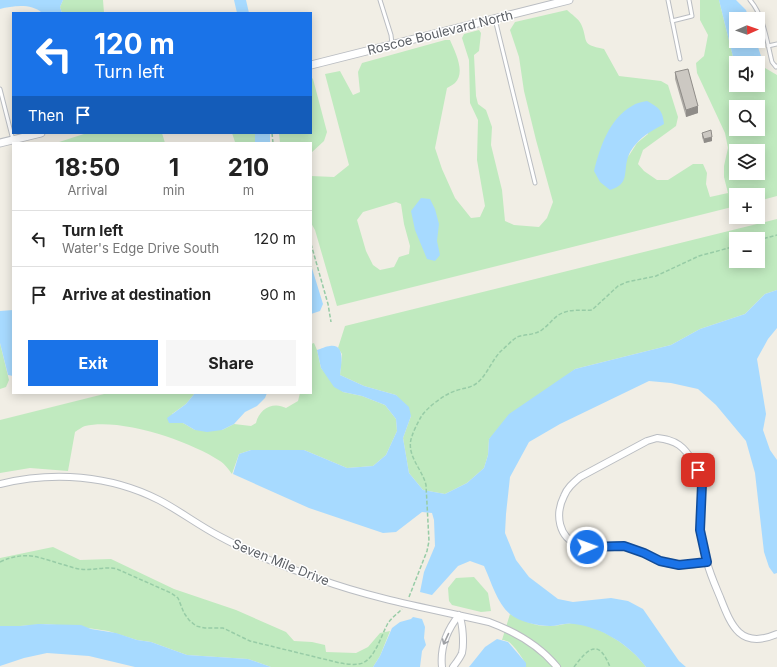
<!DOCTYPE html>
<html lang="en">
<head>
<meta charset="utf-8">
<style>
  :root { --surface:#fff; --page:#f6f6f6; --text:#222; --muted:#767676; --line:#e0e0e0; --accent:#1a73e8 }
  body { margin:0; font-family:Inter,sans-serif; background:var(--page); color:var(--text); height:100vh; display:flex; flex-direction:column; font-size:15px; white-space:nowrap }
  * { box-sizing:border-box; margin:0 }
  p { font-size:13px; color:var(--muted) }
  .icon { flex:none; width:22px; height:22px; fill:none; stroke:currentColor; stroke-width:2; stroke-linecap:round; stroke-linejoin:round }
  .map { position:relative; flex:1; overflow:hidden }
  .drawer { position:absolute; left:12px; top:142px; width:300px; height:252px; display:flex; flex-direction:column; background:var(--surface); border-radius:0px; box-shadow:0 2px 10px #0003 }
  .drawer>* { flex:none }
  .top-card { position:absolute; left:12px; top:12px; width:300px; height:122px; border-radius:0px; box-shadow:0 2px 10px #0003; background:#1a73e8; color:#fff; overflow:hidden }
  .needle { width:26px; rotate:88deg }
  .buttons { position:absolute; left:729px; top:12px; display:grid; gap:8px }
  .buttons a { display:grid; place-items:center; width:36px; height:36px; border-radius:0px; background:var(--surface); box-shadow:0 2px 10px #0003; font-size:20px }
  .pin { position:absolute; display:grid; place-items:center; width:34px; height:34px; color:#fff; margin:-17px; border-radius:8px; box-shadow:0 2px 6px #0006 }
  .me { position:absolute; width:44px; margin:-22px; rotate:88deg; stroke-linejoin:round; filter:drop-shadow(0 0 3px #0008) }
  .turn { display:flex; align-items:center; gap:14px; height:84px; padding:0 16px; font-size:18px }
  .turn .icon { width:52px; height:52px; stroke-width:2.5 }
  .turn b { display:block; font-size:28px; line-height:34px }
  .then { display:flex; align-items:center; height:38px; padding:0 16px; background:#0003; gap:8px; font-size:15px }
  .eta { display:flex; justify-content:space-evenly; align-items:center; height:68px; text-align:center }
  .eta b { font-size:24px; font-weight:700; line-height:28px }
  .button { display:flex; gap:8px; margin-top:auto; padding:8px 16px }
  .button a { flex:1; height:46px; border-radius:0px; background:var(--accent); color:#fff; font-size:16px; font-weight:700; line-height:46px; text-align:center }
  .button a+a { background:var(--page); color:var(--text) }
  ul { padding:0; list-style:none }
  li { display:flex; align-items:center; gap:12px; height:56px; padding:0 16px; border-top:1px solid var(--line) }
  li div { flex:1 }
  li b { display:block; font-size:15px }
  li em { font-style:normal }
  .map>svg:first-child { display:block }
  .green { fill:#c0eabf; fill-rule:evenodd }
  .water { fill:#a7daff }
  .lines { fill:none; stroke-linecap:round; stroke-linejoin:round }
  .service-casing { stroke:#babdc2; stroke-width:5 }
  .minor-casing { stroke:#babdc2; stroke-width:8 }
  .tertiary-casing { stroke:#babdc2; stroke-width:9 }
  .path { stroke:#97cca6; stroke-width:1.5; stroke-dasharray:4 2; stroke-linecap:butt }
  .service { stroke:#fff; stroke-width:3 }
  .minor { stroke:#fff; stroke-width:6 }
  .tertiary { stroke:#fff; stroke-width:7 }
  .wall { fill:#afaca7 }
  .shaded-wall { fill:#8f8c88 }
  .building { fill:#ccc8c2; stroke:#8f8c88 }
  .oneway { stroke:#9ea0a4 }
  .route-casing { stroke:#114b97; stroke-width:10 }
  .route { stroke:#1a73e8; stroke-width:7 }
  .labels { text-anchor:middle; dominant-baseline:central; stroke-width:3; stroke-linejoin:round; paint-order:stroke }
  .street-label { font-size:13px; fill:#5d6167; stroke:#fff }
</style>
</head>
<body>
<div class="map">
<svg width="777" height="667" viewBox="0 0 777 667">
  <rect width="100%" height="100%" fill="#f1eee5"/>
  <!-- green -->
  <path class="green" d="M 63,0 L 103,0 L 104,13 L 62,13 L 60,7 Z
    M 700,0 L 719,0 L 734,61 L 736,65 L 736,85 L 758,85 L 758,66 L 760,65 L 777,75 L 777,196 L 758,201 L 758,195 L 736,195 L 736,206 L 337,306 L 315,230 L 311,223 L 311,176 L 334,177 L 349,165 L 325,74 L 340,71 L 353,95 L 360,92 L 358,72 L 362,63 L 445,40 L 450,40 C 455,52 466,72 455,83 C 453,85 450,86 447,88 L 435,148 L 442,169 L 455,198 L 471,218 L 480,217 L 485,206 L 477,160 L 478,120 L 470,103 L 469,60 L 462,38 L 464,34 L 479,30 L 481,33 L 479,51 L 474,55 L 476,96 L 478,104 L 486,110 L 492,127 L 491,145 L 502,190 L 505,221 L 514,225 L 539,227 L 547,218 L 553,202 L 536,140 L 524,91 L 519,57 L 510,30 L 515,22 L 567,10 C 571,14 579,19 581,24 C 589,41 579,44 604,49 L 619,76 L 661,81 L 668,85 L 678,117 L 676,126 L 643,150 L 638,164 L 644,171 L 657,180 L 668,180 L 693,164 L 703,164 L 707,173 L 706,184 L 710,197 L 728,193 L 724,177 L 724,166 L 728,148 L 725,133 L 697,73 L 696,63 L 704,56 L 708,35 L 700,20 ZM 647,101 L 648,134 L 637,143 L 628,157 ZM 736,107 L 758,107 L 758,129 L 736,129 ZM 736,151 L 758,151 L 758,173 L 736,173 ZM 396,202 L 401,204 L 404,224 L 410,246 L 409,254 L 399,257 L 394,267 L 380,270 L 373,265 L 366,251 L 357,220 L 363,212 Z
    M 311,77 L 313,79 L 327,132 L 324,141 L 311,153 L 311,143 L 280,143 L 279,133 L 311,133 Z
    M 87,133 L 162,133 L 165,143 L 56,143 Z
    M 232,133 L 255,133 L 255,143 L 237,143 L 235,142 Z
    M 777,219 L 777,290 L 765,294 L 745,314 L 700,329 L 671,345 L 575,369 L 489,439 L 488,455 L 484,468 L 467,483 L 445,494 L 423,490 L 409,473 L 403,438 L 411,416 L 396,395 L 364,386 L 340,375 L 342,354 L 338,348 L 345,326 ZM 736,239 L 758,239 L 758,261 L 736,261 Z
    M 0,343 L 9,380 L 6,387 L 0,389 Z
    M 314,343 L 317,350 L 321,368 L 343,392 L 362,396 L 385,405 L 396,419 L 397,431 L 386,455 L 373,466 L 347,468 L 304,450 L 251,450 L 239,454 L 232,474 C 229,470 225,464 220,461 C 189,441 122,418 85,426 C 82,427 78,430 75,432 L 68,471 L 30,468 L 0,473 L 0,420 L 108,393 L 195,393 L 186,404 L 172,414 L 183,423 L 195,430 L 222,430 L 234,424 L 251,426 L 256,423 C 259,409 273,401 286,408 L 298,401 L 300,393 L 311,393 L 311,344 Z
    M 53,547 L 80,560 L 111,559 L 174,589 L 236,610 L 286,632 L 294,641 L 312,642 L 325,645 L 326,652 L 356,653 L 368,647 L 380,633 L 390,631 L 380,656 L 373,667 L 271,667 L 248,659 L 187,655 L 151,642 L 137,640 L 108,631 L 88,628 L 46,624 L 20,626 L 0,626 L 0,558 Z
    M 474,577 L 488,593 L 491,611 L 481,612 L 452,605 L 449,601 L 448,588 L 456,578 Z
    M 510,614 C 523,621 537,627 551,626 C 559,626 566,623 573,623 C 598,624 632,647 646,667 L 526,667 C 526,661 514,646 509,642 C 508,641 503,640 502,640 Z"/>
  <!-- water -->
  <path class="water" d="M 0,0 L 63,0 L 60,7 L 62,13 L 42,13 C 31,3 13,6 0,9 Z
    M 234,0 L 246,0 L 249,13 L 237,13 Z
    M 719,0 L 736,0 L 746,10 L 749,19 L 736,19 L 736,41 L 756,41 L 762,59 L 758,66 L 758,63 L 736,63 L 736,65 L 734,61 Z
    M 647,101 C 658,107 663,110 664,124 C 655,129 643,135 636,144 C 633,147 629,153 628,157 C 623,172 630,184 610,190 L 600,182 L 594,171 C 600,147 609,119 632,106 C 636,103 642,102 647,101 Z
    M 255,133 L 270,133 L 270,143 L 255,143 Z
    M 421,198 L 430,199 L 435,209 L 439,224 L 437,241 L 440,255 L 435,261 L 427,259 L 415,230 L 411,211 Z
    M 311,265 L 323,304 L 320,311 L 311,314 Z
    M 777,290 L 777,328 L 768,339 L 757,359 L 766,414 L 763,430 L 770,450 L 777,460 L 777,573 L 774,574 L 769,567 L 764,552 L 755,473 L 746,441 L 716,405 L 698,389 L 671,383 L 649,381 L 560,424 L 529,442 L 510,477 L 506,514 L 505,533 L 516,560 L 529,577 L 558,599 L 573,602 L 611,598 L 628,601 L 643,609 L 679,661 L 686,667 L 646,667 C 630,645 601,627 574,624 C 566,622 558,626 550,626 C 538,626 519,622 510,614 C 497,603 491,581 484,566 L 470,561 L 458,566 L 432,595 L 420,592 L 424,572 L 435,546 L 434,520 L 432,513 L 422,512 L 396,532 L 383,533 L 309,508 L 233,474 L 239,454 L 251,450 L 304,450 L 347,468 L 373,466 L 386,455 L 397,431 L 396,419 L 385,405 L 362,396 L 343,392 L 334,387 L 321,368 L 317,350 C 321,349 326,346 330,346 C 346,344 341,365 340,375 L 364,386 L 396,395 L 409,407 L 411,416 L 403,438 L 409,473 L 423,490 L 445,494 L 467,483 L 484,468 L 488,455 L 489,439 L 509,414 L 575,369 L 671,345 L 700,329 L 745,314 L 765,294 Z
    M 13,310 L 13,376 L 8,375 L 0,343 L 0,311 Z
    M 195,393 L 267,393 L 265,398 L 257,406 L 245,412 L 234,424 L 222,430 L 207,432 L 195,430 L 183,423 L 169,423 L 167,418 L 186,404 Z
    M 413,617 L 422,619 L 425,627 L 424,638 L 426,645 L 422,651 L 420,667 L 373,667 L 380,656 L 392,628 L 400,622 L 411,619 Z
    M 38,624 L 81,625 L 91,629 L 116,633 L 137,640 L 151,642 L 187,655 L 248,659 L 271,667 L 135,667 L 89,656 L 47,653 L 24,658 L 0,666 L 0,626 L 20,626 Z
    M 497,639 L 508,642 L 526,663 L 526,667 L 469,667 L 485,647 Z"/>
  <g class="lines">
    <!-- service casing -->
    <g class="service-casing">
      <path id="service" d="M 380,0 L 391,35 L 392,44
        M 668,0 L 680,59
        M 750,0 C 764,16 767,42 772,62 L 776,67 L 777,66
        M 495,19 L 535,183
        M 672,21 L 692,16 L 689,0
        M 768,46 L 777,44
        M 0,89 L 13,140"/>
    </g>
    <!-- minor casing -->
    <g class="minor-casing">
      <path id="minor" d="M 657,438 C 665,439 672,440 679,445 C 689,452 700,472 702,484 L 700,529 L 707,562 C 691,565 677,567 661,562 C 649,557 638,549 625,546 C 609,544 594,549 579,545 C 558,538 555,514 564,496 C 567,488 573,483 580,477 L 647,441 Z
        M 0,484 C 53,471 110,475 159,500 C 180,511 198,525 219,536 C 250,553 285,567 319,579 C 374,599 432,609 489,622 C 516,632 539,645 557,667
        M 707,562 C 710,574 715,585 720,597 C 731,625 740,650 777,634
        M 442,667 C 440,648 447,630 459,615 C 463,624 464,644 462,653 C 460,658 456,663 453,667"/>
    </g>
    <!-- tertiary casing -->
    <g class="tertiary-casing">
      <path id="tertiary" d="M 311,65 L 569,0
        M 0,143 L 41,133"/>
    </g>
    <!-- path -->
    <path class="path" d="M 272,133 L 273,143
      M 758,240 L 777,235
      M 311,244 L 328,304 L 331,322
      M 0,562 C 28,549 41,559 68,566 C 72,567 76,569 80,569 C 92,571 105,566 117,569 L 171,593 L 178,598 L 184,613 L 189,620 L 196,626 L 205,628 L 223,628 L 250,641 L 340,663 C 346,664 353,665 359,664 C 374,662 381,636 387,625 C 390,619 397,614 402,609
      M 409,597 L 427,551 L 429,541 L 426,485 C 422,468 405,455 412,436 C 414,430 418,422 421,417 C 426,408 445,394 455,391 C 463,388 471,388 477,383 C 487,375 492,360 501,351 C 506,347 512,340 517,337 C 526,334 536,335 543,329 C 551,323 555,315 565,312 C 574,309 583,311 592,310 L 618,286 L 627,282 L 656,276 L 699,256 L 736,246
      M 574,667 C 589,647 599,639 610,667"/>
    <!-- service -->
    <use href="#service" class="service"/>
    <!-- minor -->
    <use href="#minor" class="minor"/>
    <!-- tertiary -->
    <use href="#tertiary" class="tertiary"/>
  </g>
  <!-- wall -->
  <path class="wall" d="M 675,72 L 698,113 L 686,117 L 675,79 Z
    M 702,133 L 712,141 L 704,143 L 702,137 Z"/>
  <!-- shaded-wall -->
  <path class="shaded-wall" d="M 698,106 L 698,113 L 686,117 L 686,110 Z
    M 712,137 L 712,141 L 704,143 L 704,139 Z"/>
  <!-- building -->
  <path class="building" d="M 688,69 L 698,106 L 686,110 L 675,72 Z
    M 711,130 L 712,137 L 704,139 L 702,133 Z"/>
  <!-- one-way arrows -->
  <defs><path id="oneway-shaft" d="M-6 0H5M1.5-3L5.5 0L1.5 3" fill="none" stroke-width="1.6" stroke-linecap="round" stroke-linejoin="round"/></defs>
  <use class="oneway" href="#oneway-shaft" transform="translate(446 639) rotate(115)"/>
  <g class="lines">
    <!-- route casing -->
    <g class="route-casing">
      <path id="route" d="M 587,547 L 624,546 L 644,553 L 660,561 L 679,565 L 707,562 L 700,530 L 702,484 L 698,470"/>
    </g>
    <!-- route -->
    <use href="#route" class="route"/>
  </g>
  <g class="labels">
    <!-- street labels -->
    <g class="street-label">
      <text transform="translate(440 32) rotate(-14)">Roscoe Boulevard North</text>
      <text transform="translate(281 562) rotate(22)">Seven Mile Drive</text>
    </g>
  </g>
</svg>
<div class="buttons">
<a><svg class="needle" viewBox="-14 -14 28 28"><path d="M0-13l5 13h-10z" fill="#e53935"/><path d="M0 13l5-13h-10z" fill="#767676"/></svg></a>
<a><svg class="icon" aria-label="sound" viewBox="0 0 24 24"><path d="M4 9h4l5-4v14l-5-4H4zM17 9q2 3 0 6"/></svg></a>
<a><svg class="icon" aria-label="search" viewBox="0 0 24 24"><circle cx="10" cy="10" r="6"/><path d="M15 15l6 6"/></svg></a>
<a><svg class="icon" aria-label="layers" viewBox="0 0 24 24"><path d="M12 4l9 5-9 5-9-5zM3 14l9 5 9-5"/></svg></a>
<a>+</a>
<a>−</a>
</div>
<div class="pin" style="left:698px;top:470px;background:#d93025"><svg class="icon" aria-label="arrive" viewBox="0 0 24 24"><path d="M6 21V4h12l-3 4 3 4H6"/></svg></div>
<svg class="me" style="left:587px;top:547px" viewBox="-20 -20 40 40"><circle r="17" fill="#1a73e8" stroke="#fff" stroke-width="3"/><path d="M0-11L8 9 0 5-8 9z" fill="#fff"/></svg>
<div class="top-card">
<div class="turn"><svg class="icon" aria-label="left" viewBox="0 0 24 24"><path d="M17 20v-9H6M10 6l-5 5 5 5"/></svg><div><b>120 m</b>Turn left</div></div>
<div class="then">Then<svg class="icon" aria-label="arrive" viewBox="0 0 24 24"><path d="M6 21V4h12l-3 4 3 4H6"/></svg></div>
</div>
<section class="drawer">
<div class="eta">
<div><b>18:50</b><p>Arrival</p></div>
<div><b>1</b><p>min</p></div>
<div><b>210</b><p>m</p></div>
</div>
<ul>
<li><svg class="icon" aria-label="left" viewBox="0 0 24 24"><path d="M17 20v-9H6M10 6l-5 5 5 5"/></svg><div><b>Turn left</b><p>Water's Edge Drive South</p></div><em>120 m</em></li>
<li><svg class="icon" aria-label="arrive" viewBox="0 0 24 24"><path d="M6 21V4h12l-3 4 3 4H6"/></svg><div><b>Arrive at destination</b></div><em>90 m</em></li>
</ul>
<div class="button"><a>Exit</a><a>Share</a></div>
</section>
</div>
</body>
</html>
